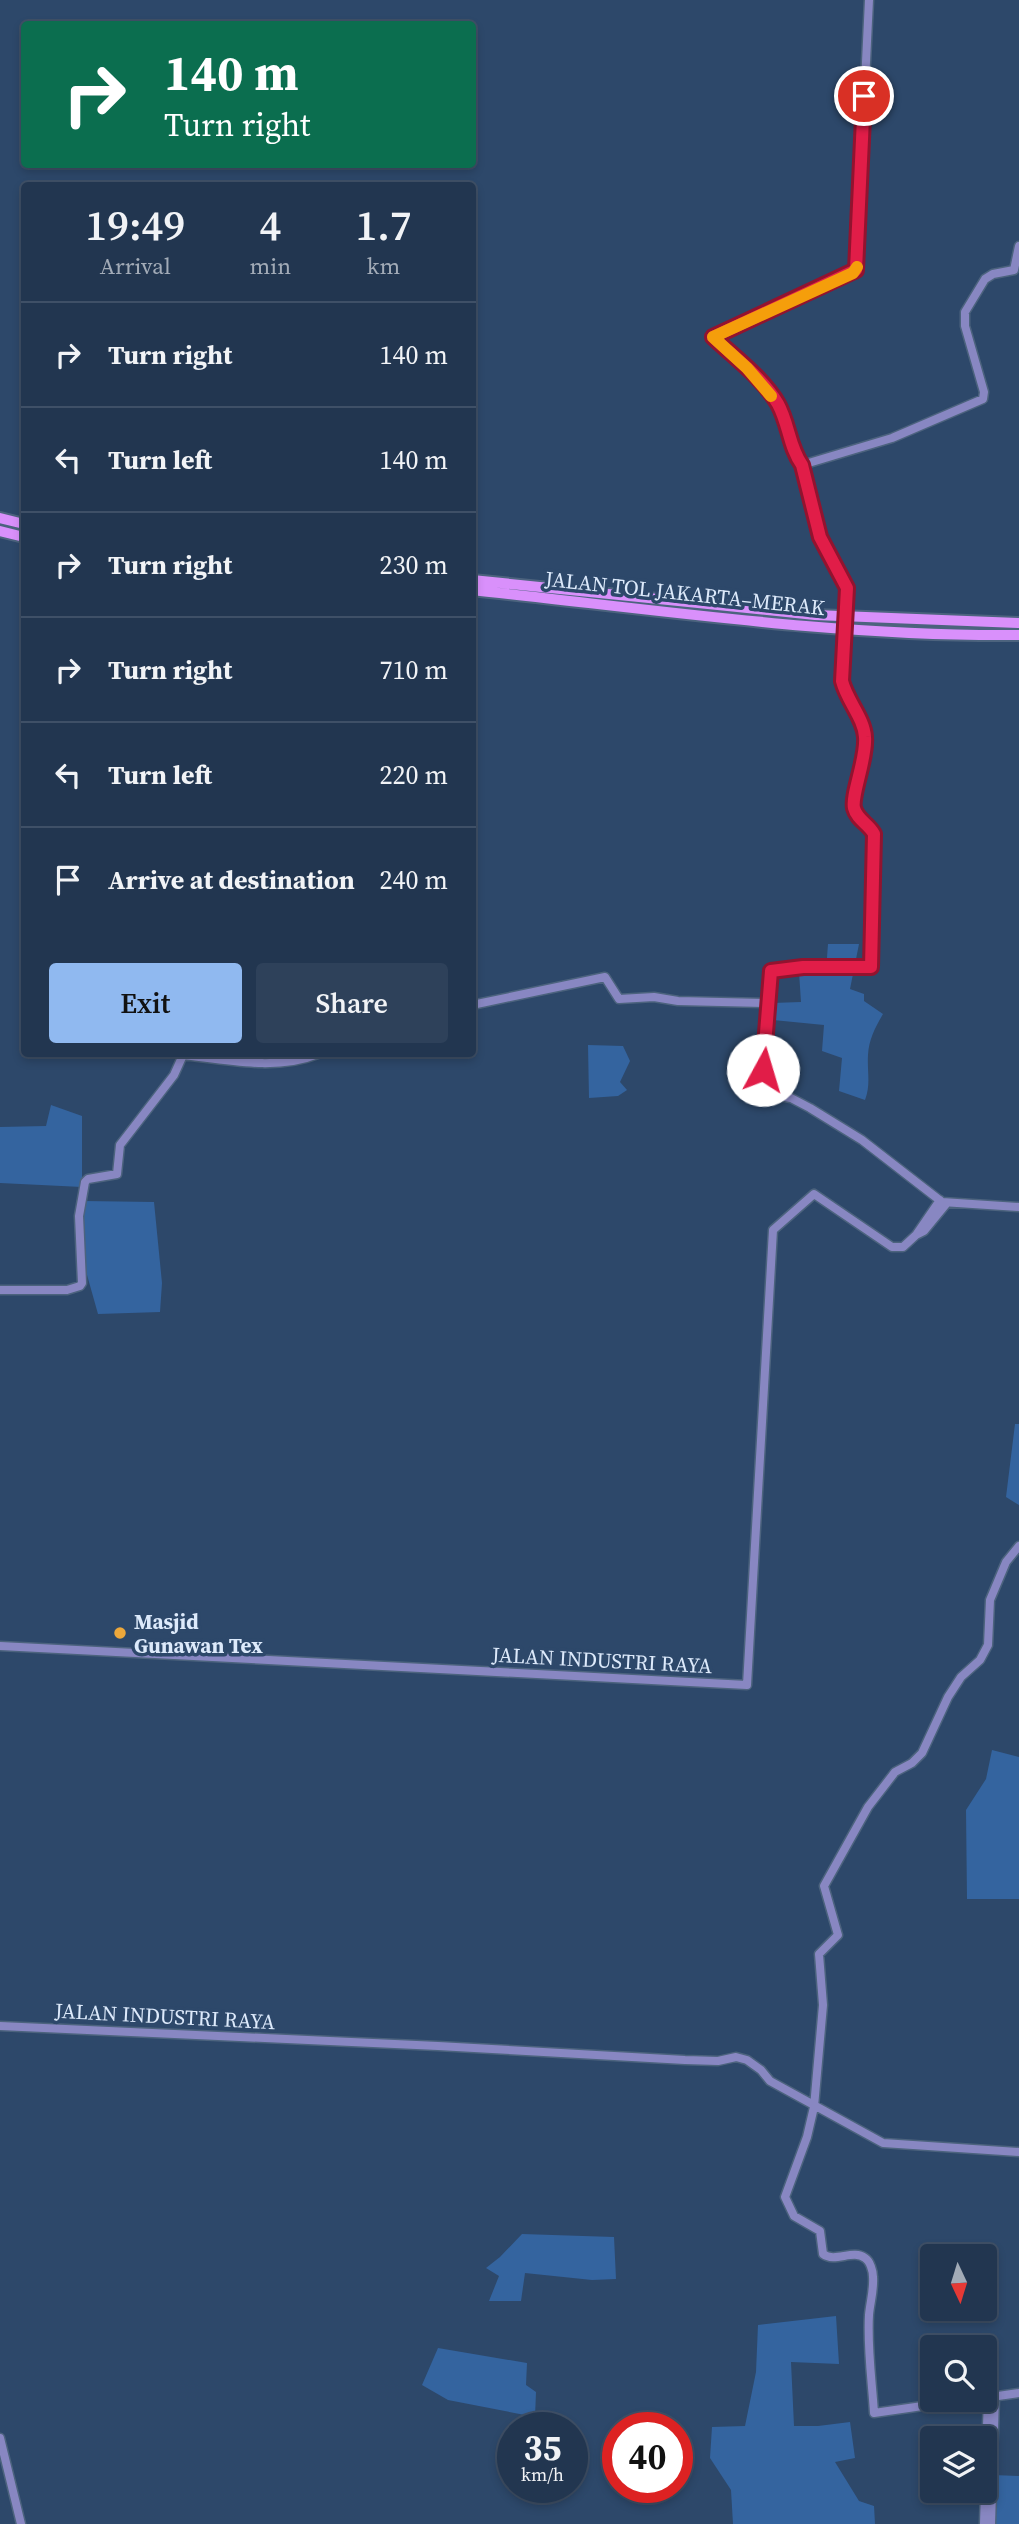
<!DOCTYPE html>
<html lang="en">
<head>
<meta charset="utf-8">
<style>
  :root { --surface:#223650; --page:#2e415a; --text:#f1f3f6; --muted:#a2abb7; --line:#3f5067; --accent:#90b9f0 }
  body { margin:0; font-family:"Source Serif 4",serif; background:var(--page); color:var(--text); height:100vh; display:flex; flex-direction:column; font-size:26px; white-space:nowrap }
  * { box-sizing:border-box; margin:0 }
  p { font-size:23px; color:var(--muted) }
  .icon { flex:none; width:38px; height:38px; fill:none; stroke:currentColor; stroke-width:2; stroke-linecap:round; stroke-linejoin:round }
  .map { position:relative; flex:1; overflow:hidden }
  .sheet { position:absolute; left:21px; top:182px; width:455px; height:875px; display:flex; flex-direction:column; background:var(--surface); border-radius:7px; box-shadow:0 4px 10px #0003,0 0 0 2px var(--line) }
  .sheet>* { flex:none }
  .guide { position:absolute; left:21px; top:21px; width:455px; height:147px; border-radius:7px; box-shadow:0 4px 10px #0003,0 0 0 2px var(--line); background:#0b6e4f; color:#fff; overflow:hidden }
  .needle { width:46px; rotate:176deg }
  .fabs { position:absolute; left:920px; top:2244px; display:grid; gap:14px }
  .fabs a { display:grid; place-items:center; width:77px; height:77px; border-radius:7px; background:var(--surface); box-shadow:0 4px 10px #0003,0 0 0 2px var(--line); font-size:35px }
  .speed { position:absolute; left:497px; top:2412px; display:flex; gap:14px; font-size:35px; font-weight:700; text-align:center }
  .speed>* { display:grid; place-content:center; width:91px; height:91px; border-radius:50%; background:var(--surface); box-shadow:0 4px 10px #0003,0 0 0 2px var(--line); line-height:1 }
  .speed small { font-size:18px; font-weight:400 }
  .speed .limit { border:10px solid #d22; background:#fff; color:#111 }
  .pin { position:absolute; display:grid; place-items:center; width:60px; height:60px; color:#fff; margin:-30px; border:4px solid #fff; border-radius:50%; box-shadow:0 2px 7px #0007 }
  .me { position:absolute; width:77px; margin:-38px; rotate:6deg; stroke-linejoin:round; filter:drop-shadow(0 0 5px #0008) }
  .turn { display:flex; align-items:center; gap:24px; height:147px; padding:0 28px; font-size:32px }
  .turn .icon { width:91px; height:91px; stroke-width:2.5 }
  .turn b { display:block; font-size:49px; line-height:60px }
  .eta { display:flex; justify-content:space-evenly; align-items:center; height:119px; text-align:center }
  .eta b { font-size:42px; font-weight:600; line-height:49px }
  .action { display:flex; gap:14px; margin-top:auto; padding:14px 28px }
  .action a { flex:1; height:80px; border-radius:7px; background:var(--accent); color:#111; font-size:28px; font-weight:600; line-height:80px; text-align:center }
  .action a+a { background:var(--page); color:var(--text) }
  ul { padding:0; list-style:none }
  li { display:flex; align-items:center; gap:21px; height:105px; padding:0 28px; border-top:2px solid var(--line) }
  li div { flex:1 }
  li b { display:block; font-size:26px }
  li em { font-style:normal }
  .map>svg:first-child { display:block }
  .green { fill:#34649f }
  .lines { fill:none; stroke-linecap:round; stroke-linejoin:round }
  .secondary-casing { stroke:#4c637e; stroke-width:11 }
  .highway-casing { stroke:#4c637e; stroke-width:14 }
  .secondary { stroke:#8887c2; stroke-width:8 }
  .highway { stroke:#d990fb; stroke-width:10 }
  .secondary-bridge-casing { stroke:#4c637e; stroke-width:11; stroke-linecap:butt }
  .secondary-bridge { stroke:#8887c2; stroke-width:8 }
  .route-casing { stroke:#92132f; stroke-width:18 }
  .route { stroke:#e11d48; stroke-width:12 }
  .slow { stroke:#f59e0b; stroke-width:12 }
  .poi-dot { fill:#eda83b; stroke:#2d486a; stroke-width:2.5 }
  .labels { text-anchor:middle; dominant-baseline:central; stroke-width:7; stroke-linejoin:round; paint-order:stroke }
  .street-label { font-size:21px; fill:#ddeafb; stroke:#2d486a }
  .poi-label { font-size:21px; font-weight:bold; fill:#ddeafb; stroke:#2d486a; text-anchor:start }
</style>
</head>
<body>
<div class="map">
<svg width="1019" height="2524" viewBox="0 0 1019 2524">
  <rect width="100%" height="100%" fill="#2d486a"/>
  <!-- green -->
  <path class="green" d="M 828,944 L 859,944 L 850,989 L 864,994 L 864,1001 L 883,1014 C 875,1028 869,1039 868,1055 C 867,1071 871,1085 865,1100 L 839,1091 L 842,1058 L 822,1051 L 824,1025 L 773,1020 L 772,1003 L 801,1002 L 799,972 L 826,971 Z
    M 588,1045 L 623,1046 L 630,1061 L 620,1082 L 627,1090 L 618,1096 L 589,1098 Z
    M 51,1105 L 82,1116 L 82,1187 L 0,1183 L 0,1127 L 46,1126 Z
    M 83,1201 L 154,1202 L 162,1283 L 160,1312 L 98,1314 L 80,1250 Z
    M 1015,1424 L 1019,1424 L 1019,1505 L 1006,1497 Z
    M 992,1750 L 1019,1757 L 1019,1899 L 967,1899 L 966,1810 L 986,1779 Z
    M 522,2234 L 614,2237 L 616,2279 L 592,2280 L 525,2273 L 521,2301 L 489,2301 L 499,2276 L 486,2268 L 500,2257 Z
    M 836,2316 L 839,2364 L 791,2362 L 794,2426 L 818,2426 L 850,2422 L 855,2458 L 835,2462 L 859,2501 L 874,2506 L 875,2524 L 733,2524 L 731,2490 L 710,2458 L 712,2427 L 745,2426 L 756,2372 L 758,2325 Z
    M 438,2348 L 527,2363 L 526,2385 L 536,2392 L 535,2417 L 448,2400 L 422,2385 Z
    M 993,2475 L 1019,2476 L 1019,2524 L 991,2524 Z"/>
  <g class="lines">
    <!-- secondary casing -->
    <g class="secondary-casing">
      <path id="secondary" d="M 802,465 L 892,438 L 983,399 L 984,392 L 965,326 L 965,312 L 985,279 L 993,274 L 1014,270 L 1019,246
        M 848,598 C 846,574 827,559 820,537 C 812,514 808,489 802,465 C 789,447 789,424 778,404 C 763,379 734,358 714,337 L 853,273 L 856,269 L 869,0
        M 843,652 L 842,681 L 845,694 L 865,735 L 864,761 L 854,805 L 858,816 L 874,834 L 871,967 L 803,967 L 771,971 L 763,1089 L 768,1094 L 791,1098 L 810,1108 L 862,1140 L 942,1202 L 1019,1207
        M 472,1005 L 605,977 L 619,999 L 654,997 L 678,1001 L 769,1003
        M 916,1235 L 924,1231 L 947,1203
        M 0,1290 L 67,1290 L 80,1286 L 82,1283 L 79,1216 L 85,1182 L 88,1179 L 117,1174 L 120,1145 L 174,1075 L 183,1055 C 226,1060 277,1071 318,1054
        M 0,1646 L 747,1685 L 773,1230 L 814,1194 L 892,1247 L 903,1247 L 916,1235 L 940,1200
        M 0,2026 L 438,2046 L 685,2060 L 718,2061 L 736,2057 L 747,2060 L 761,2070 L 770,2081 L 883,2143 L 1019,2152
        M 991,2397 L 1019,2393
        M 971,2399 L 874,2413 C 872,2381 867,2347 869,2315 C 870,2303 874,2290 873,2277 C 873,2271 870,2261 865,2258 C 853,2249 835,2263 823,2254 L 820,2231 L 794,2216 L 785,2197 L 807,2137 L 814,2107 L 823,2005 L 819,1954 L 838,1935 L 824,1886 L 868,1807 L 895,1772 L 912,1763 L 922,1753 L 948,1697 L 961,1677 L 980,1660 L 988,1645 L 990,1600 L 1006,1562 L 1019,1546
        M 0,2438 L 21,2524
        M 985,2484 L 988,2397
        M 984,2524 L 985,2490
        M 991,2524 L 995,2397"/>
    </g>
    <!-- highway casing -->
    <g class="highway-casing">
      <path id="highway" d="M 0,518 L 24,524
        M 0,531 L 24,537
        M 472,580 L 815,615 L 1019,623
        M 472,590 C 652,609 839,637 1019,635"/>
    </g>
    <!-- secondary -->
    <use href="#secondary" class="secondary"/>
    <!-- highway -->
    <use href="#highway" class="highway"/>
    <!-- secondary-bridge casing -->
    <g class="secondary-bridge-casing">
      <path id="secondary-bridge" d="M 843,652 L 848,598"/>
    </g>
    <!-- secondary-bridge -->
    <use href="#secondary-bridge" class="secondary-bridge"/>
  </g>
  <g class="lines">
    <!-- route casing -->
    <g class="route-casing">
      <path id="route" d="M 763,1070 L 771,971 L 803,967 L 871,967 L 874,834 C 869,824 857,820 854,808 C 851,795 867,758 865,737 C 864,718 847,701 842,681 L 847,588 L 820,537 L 802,465 C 789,447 789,424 778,404 C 763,378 735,358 713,337 L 856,270 L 864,96"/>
    </g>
    <!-- route -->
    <use href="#route" class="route"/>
    <!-- slow -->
    <path class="slow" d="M 771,396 L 747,368 L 713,337 L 853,273 L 857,267"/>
  </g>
  <!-- markers -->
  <circle class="poi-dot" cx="120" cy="1633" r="7"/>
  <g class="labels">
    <!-- street labels -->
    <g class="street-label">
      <text transform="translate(685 593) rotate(6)">JALAN TOL JAKARTA–MERAK</text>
      <text transform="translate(602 1660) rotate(3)">JALAN INDUSTRI RAYA</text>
      <text transform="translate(165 2016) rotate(3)">JALAN INDUSTRI RAYA</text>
    </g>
    <!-- poi labels -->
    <g class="poi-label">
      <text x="134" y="1621">Masjid<tspan x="134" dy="24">Gunawan Tex</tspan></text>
    </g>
  </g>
</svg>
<div class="fabs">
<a><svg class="needle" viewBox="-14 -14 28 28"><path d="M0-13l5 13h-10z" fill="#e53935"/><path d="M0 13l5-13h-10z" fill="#a2abb7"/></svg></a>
<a><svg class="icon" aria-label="search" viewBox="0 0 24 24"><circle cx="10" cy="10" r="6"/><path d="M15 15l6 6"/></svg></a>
<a><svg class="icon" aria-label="layers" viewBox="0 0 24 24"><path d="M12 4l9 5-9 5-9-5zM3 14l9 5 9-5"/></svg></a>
</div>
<div class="speed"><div>35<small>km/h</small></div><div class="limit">40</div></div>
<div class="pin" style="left:864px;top:96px;background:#d93025"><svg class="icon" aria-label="arrive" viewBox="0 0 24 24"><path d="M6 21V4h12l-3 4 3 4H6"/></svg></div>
<svg class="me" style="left:763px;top:1070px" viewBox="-20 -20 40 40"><circle r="19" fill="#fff"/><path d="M0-13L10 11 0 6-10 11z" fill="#e11d48"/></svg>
<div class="guide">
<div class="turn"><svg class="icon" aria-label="right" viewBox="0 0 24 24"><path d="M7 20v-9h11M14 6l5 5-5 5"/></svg><div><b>140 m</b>Turn right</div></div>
</div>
<section class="sheet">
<div class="eta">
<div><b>19:49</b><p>Arrival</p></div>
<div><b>4</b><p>min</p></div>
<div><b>1.7</b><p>km</p></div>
</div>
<ul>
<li><svg class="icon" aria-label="right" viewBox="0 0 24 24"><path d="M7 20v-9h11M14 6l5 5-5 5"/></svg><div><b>Turn right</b></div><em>140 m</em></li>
<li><svg class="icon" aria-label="left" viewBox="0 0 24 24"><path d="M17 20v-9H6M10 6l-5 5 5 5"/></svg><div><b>Turn left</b></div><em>140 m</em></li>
<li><svg class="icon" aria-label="right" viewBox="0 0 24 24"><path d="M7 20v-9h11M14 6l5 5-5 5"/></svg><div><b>Turn right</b></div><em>230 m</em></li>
<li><svg class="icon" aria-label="right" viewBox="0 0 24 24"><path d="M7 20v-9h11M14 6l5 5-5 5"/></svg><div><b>Turn right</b></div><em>710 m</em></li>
<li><svg class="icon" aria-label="left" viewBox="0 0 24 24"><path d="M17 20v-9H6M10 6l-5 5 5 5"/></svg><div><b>Turn left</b></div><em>220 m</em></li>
<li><svg class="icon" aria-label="arrive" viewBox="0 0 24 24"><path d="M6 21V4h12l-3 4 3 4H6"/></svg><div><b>Arrive at destination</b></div><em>240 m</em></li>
</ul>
<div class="action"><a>Exit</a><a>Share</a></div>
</section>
</div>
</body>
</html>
